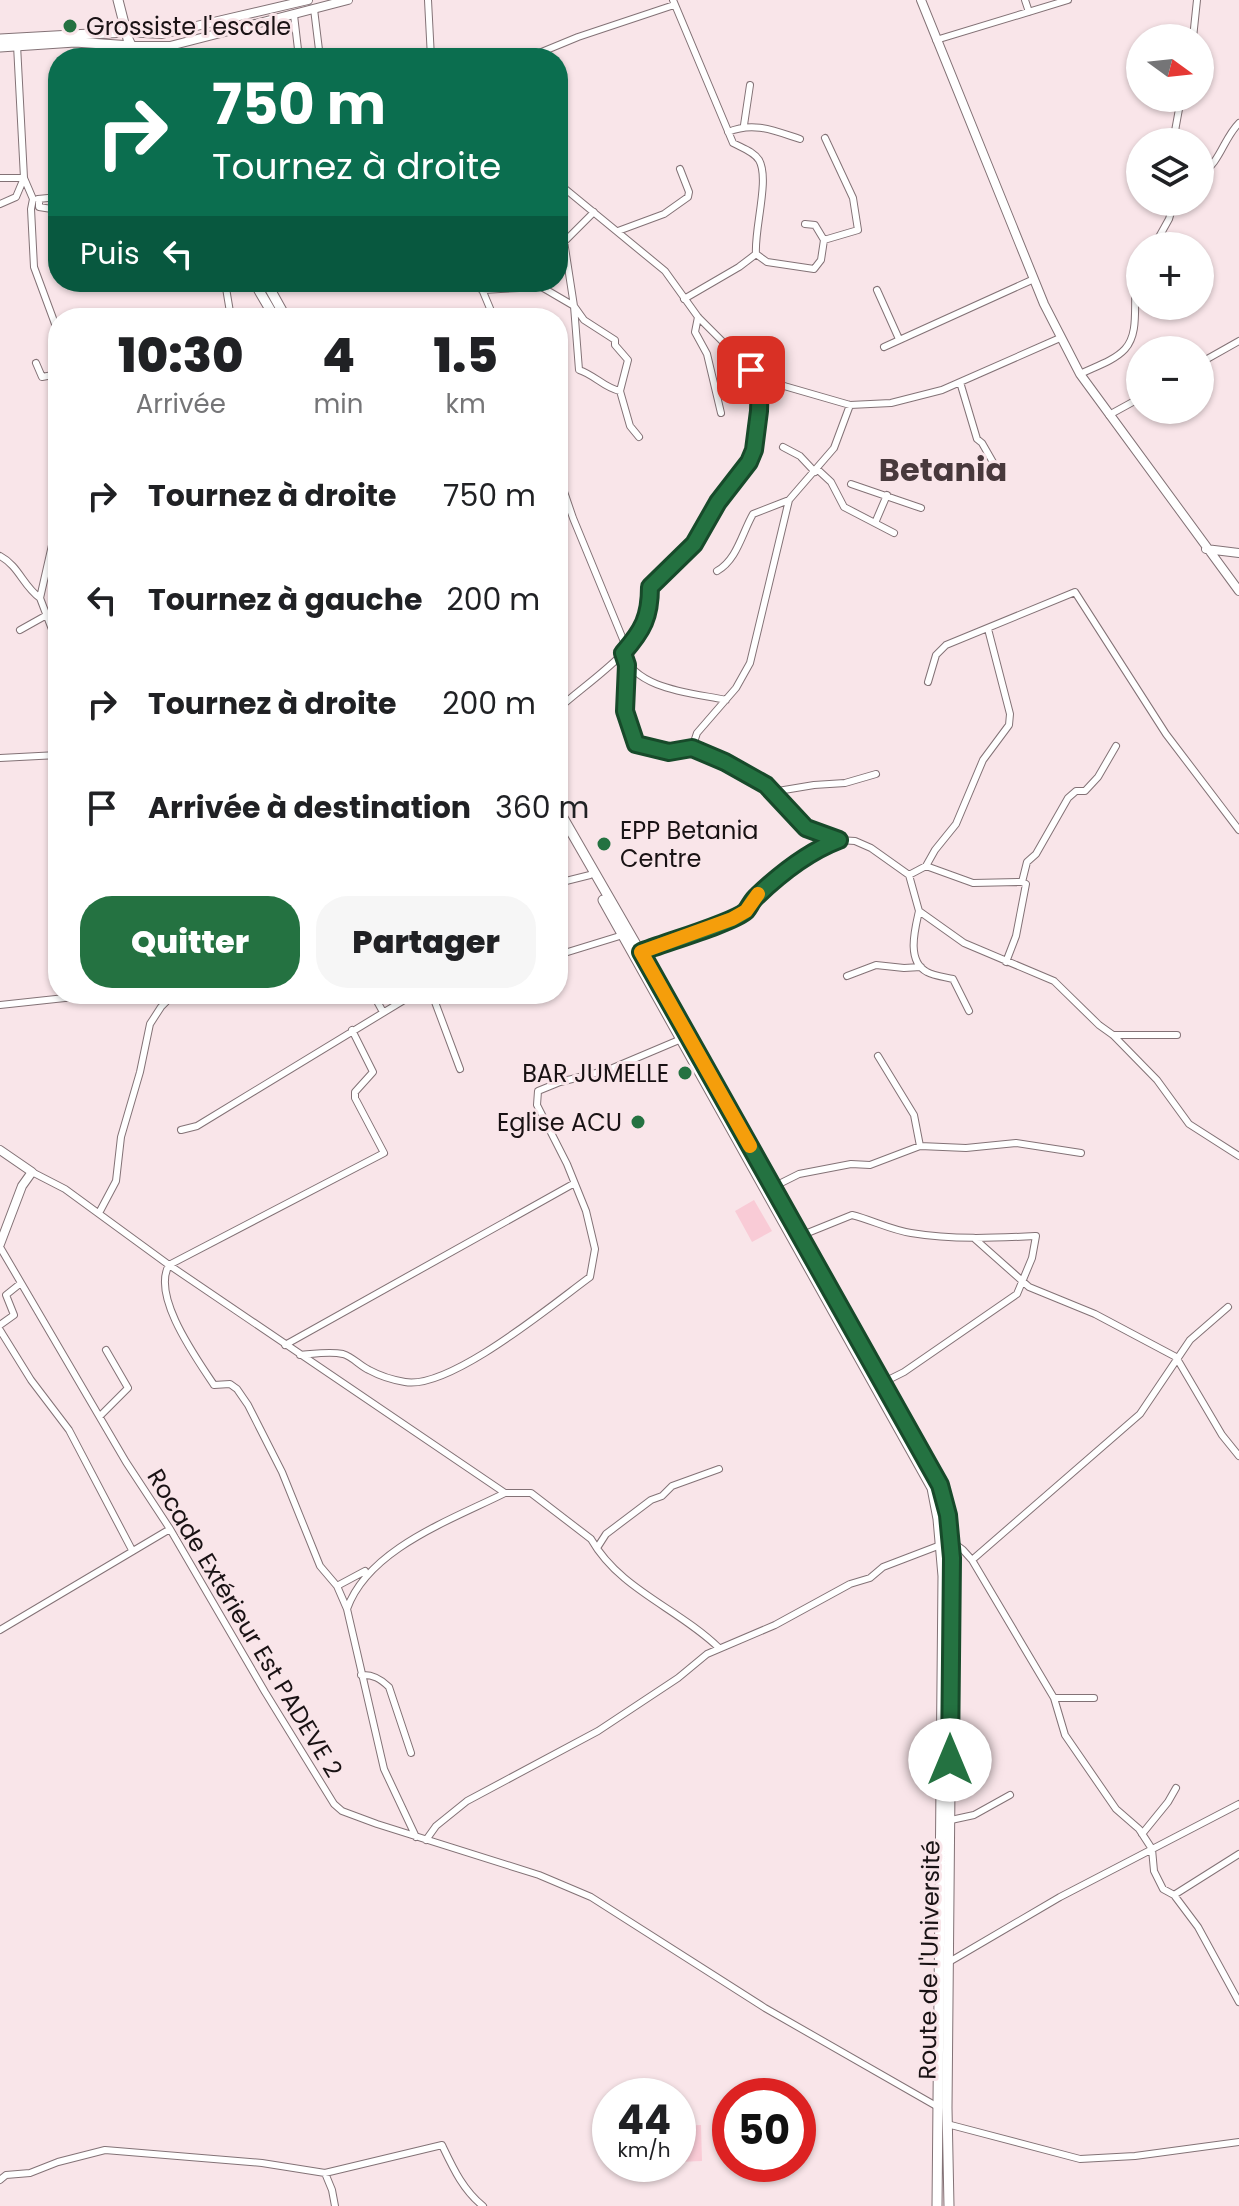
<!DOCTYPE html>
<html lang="fr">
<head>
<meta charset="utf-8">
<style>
  :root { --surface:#fff; --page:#f6f6f6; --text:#202124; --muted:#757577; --accent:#247241 }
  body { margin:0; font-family:Poppins,sans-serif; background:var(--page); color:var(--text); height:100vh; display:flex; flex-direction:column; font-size:30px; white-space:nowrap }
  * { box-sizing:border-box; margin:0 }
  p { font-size:26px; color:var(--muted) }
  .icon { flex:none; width:44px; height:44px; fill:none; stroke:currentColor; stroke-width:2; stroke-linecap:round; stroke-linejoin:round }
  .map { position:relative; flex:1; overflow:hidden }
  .side { position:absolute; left:48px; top:308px; width:520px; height:696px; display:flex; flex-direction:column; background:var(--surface); border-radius:32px; box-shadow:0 2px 6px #0004 }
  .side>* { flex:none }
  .hud { position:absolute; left:48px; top:48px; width:520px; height:244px; border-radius:32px; box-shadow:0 2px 6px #0004; background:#0b6e4f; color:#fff; overflow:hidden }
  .needle { width:52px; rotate:105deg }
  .fabs { position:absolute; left:1126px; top:24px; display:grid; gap:16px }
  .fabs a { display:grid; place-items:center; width:88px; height:88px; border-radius:50%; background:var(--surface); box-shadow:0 2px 6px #0004; font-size:40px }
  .speed { position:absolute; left:592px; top:2078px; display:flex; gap:16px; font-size:40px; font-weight:700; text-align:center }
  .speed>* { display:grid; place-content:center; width:104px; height:104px; border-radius:50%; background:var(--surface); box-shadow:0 2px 6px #0004; line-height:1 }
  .speed small { font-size:20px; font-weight:400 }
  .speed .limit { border:12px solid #d22; background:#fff; color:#111 }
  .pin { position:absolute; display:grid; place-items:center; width:68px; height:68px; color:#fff; margin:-34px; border-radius:16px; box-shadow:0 4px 12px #0006 }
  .me { position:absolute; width:88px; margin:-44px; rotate:0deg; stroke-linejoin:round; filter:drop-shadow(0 0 6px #0008) }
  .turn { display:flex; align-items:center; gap:28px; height:168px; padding:0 32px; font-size:36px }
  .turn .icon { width:104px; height:104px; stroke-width:2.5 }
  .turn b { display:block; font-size:56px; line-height:68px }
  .then { display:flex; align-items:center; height:76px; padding:0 32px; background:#0003; gap:16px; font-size:30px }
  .eta { display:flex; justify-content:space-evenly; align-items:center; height:136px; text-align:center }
  .eta b { font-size:48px; font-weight:800; line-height:56px }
  .button { display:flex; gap:16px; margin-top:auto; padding:16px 32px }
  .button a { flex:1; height:92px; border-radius:32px; background:var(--accent); color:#fff; font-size:32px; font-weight:800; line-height:92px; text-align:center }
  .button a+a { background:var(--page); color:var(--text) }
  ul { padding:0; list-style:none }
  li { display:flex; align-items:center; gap:24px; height:104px; padding:0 32px }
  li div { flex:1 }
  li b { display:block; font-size:30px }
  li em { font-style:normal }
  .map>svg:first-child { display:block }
  .green { fill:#f9cbd6 }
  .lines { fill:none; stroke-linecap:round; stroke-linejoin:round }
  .minor-casing { stroke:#837276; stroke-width:8 }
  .tertiary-casing { stroke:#837276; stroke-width:10 }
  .secondary-casing { stroke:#837276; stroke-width:11 }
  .minor { stroke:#fff; stroke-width:6 }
  .tertiary { stroke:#fff; stroke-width:8 }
  .secondary { stroke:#fff; stroke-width:9 }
  .route-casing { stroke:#174a2a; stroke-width:20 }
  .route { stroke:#247241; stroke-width:14 }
  .slow { stroke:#f59e0b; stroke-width:14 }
  .poi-dot { fill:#247241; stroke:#f9e5e9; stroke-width:3 }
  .labels { text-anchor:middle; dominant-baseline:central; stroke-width:6; stroke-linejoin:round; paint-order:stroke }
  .poi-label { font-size:24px; fill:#191214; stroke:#f9e5e9; text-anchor:start }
  .street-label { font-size:24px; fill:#191214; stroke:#f9e5e9 }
  .district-label { font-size:32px; font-weight:bold; fill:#48393c; stroke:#f9e5e9 }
</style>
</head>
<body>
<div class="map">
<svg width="1239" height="2206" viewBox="0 0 1239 2206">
  <rect width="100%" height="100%" fill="#f9e5e9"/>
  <!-- green -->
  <path class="green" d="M 754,1200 L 772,1231 L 752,1242 L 735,1211 Z
    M 701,2125 L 702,2161 L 678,2162 L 678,2126 Z"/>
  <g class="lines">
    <!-- minor casing -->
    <g class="minor-casing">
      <path id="minor" d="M 428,0 L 431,58
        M 673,0 L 733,143 C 742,148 753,151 759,160 C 770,179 754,229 756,254 L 767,262 L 814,269 L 821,260 L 824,240 L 815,225 L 805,224
        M 1025,0 L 1029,12
        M 314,9 L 320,58
        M 294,15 L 299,58
        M 1193,38 L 1197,0
        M 936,40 L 1068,0
        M 111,44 L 112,58
        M 17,45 L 24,178 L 33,199 L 31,209 L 34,267 L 58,332
        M 527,58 L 578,37 L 674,5
        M 744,125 L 750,85
        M 728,132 C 754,121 775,131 800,139
        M 1173,142 L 1181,98
        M 1200,175 C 1221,162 1223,139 1239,123
        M 0,178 L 24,178
        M 558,183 L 665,271 L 698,317 L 760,379 L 850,405 L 891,403 L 942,390 L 1060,338
        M 38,199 L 58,197
        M 39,199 L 39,207 L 58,210
        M 0,204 L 16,197 L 24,178
        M 618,231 L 664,214 L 688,197 L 689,192 L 680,169
        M 824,240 L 858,230 L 853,198 L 825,138
        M 564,241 L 574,306 L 579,370 C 595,375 604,388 620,391 L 630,426 L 639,437
        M 1154,246 L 1169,219 L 1174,202
        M 558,248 L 594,212
        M 225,282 L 231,318
        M 479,282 L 494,318
        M 533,282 L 574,306 L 584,320 L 615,340 L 615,345 L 628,360 L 620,391
        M 482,290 L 519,288 L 533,282
        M 877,290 L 899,339
        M 684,299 L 739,267 L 756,254
        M 698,317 L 695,332 L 707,354 L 721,413
        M 884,347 L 1034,279
        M 36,363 L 42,377 L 58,374
        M 1200,363 L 1239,341
        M 1080,374 C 1094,367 1114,361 1125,349 C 1143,329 1129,292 1140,268
        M 960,382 L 977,439 L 982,443 L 994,464
        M 1109,415 L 1140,398
        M 783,447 L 800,456 L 815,472
        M 817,469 L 831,482 L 844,507 L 894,533
        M 558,474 L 573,518 L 627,649
        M 851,484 L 921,508
        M 58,519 L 40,598 L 58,645
        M 875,523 L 887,495
        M 0,556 C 19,566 23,586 40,598
        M 717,571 C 737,560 742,533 753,514 L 789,500
        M 20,630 L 45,616
        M 623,653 C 635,690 694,693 726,700
        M 627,665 L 625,711 L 636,744 L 669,752 L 692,748
        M 928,682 L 936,655 L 946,645 L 1075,592 L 1166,734 L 1239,830
        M 558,709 C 585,684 635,653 647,618 C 651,608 650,598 650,587 L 694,544 L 718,502 L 749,462 L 754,450 L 759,411 L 760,379
        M 0,758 L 58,755
        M 772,792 L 814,785 L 845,783 L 876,774
        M 839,840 L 801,824 L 766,785 L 692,748 L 697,733 L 736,688 L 750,663 L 789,500 L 834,448 L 850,405
        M 926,866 L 973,883 L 1022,882
        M 909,875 L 926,866 L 935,850 L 956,824 L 983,760 L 1009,725 L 1010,714 L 988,629
        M 558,883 L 590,875
        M 919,911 C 915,929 906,961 927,972 C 934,976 945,977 953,979 L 969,1011
        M 641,952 L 732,919 L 746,911 L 753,899 L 769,885 L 812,854 L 839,840 L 855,841 L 871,848 L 909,875 L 919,911 L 964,943 L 1054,981 L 1099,1025 L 1113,1035 L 1157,1080 L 1189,1124 L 1239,1156
        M 558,955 L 623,935
        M 1006,962 L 1016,936 L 1026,884 L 1022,882 L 1027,862 L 1036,854 L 1068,798 L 1076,791 L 1085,791 L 1098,777 L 1116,746
        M 847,976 L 876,965 L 904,968 L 921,967
        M 373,994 L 383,1012
        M 432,994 L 460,1069
        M 0,1005 L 102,994
        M 1113,1035 L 1177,1035
        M 878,1056 L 914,1115 L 920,1146
        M 181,1130 L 197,1126 L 414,994
        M 32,1172 L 65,1189 L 169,1265 L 505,1493 C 451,1520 368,1549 347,1609 L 384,1769 L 416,1837
        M 773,1187 L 799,1174 L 851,1164 L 870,1165 L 920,1146 L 966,1148 L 1016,1143 L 1081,1153
        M 99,1213 L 116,1181 L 121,1137 L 140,1072 L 150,1024 L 161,1007 L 174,994
        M 800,1236 L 852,1215 C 872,1220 891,1230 911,1233 C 953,1240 994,1238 1036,1236 L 1032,1258 L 1017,1294 L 904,1372 L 882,1383
        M 975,1239 L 1029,1287 L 1095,1314 L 1176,1357 L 1222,1435 L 1239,1456
        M 0,1247 L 126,1462 L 170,1529 L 265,1692 L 334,1804 L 342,1811 L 377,1824 L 539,1875 L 591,1897 L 765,2008 L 938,2107
        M 0,1325 L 14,1315 L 6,1295 L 21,1283
        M 0,1330 L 31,1380 L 69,1430 L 132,1550
        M 285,1345 L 573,1184
        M 300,1355 C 314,1354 329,1351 343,1354 C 353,1357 360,1366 369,1370 C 380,1376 393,1380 405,1382 C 450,1390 553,1304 590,1277 L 595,1249 L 586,1211 L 567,1164 L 537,1105 L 538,1091 L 560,1082 L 608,1070 L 679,1040
        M 100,1416 L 128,1388 L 106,1350
        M 505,1493 L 531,1493 L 591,1539 C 620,1590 678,1608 719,1648
        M 597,1548 L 606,1534 L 651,1500 L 662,1496 L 672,1486 L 719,1469
        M 972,1560 L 1140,1414 L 1190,1340 L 1228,1307
        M 337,1586 L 365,1571
        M 347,1609 L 337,1586 L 320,1566 L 282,1472 L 248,1405 L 237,1389 L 230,1384 L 214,1385 C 197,1359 151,1296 169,1265 L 384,1153 L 355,1098 L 355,1092 L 373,1072 L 352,1030
        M 0,1630 L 170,1529
        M 361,1675 C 373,1674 381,1679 389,1687 L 411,1753
        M 1054,1698 L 1094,1698
        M 951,1820 L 974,1815 L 1010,1795
        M 1142,1834 L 1168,1802 L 1176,1788
        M 426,1840 L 436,1826 L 467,1801 L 598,1731 L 678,1678 L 707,1654 L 775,1625 L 850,1584 L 870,1578 L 883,1567 L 951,1541 L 963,1550 L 972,1560 L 1054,1698 L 1065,1735 L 1116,1809 L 1139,1829 L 1152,1849 L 1154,1871 L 1163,1889 L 1174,1895 L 1198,1927 L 1239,2002
        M 1174,1895 L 1239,1854
        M 949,1962 L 1060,1897 L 1239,1804
        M 947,2124 L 1080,2159 L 1135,2156 L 1239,2142
        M 325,2173 L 332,2190 L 335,2206
        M 0,2180 L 6,2175 L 30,2173 L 58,2162 L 105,2150 L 262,2163 L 325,2173 L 442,2145 C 453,2168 463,2190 483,2206"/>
    </g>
    <!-- tertiary casing -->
    <g class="tertiary-casing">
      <path id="tertiary" d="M 921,0 L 1044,304 L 1080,374 L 1239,591
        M 126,32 L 162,34 L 308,0
        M 131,46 L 170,46 L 348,0
        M 1206,549 L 1239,553
        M 0,1150 L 32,1172 L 22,1186 L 0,1244"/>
    </g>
    <!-- secondary casing -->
    <g class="secondary-casing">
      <path id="secondary" d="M 118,0 L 128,39 L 137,58
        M 0,39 L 126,32
        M 0,47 L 75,42 L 131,46
        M 254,282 L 275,318
        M 266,282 L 286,318
        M 558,809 L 687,1033 L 940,1485 L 948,1515 L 952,1574 L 947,2108 L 949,2206
        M 603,900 L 932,1488 L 938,1519 L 943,1576 L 937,2206"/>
    </g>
    <!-- minor -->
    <use href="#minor" class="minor"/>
    <!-- tertiary -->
    <use href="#tertiary" class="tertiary"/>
    <!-- secondary -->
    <use href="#secondary" class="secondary"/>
  </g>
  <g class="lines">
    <!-- route casing -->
    <g class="route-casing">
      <path id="route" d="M 751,370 L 760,379 L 759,411 L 754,450 L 749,462 L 718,502 L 694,544 L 650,587 C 650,617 643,630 623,653 L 627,665 L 625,711 L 636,744 L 669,752 L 692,748 L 725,762 L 766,785 L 806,828 L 839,840 C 810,851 780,874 757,896 C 752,900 750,906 746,911 C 733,923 663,943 641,952 L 940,1485 L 948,1515 L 952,1558 L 950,1760"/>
    </g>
    <!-- route -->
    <use href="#route" class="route"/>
    <!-- slow -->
    <path class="slow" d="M 750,1146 L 641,952 L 732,919 L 746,911 L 758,894"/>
  </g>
  <!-- markers -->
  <g class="poi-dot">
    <circle cx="70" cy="26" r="8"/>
    <circle cx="604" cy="844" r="8"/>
    <circle cx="685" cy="1073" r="8"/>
    <circle cx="638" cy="1122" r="8"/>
  </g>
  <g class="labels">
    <!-- poi labels -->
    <g class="poi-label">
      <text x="86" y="26">Grossiste l'escale</text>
      <text x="620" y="830">EPP Betania<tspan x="620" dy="28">Centre</tspan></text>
      <text x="669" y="1073" text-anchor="end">BAR JUMELLE</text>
      <text x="622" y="1122" text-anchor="end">Eglise ACU</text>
    </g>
    <!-- street labels -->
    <g class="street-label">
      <text transform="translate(245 1623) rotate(59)">Rocade Extérieur Est PADEVE 2</text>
      <text transform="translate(929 1960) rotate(-89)">Route de l'Université</text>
    </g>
    <!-- district labels -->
    <g class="district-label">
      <text x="943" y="469">Betania</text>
    </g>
  </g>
</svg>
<div class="fabs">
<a><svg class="needle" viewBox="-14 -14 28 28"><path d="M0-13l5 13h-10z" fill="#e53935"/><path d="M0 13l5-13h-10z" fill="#757577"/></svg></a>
<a><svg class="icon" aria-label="layers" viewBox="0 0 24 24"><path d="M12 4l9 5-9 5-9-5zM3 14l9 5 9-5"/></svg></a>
<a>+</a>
<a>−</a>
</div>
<div class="speed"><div>44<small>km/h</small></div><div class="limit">50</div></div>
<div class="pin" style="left:751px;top:370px;background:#d93025"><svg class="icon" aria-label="arrive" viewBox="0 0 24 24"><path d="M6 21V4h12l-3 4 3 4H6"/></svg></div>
<svg class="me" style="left:950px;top:1760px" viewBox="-20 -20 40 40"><circle r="19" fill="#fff"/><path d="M0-13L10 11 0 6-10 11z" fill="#247241"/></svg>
<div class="hud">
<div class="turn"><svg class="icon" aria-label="right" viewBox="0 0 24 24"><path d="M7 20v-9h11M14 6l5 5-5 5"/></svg><div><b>750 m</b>Tournez à droite</div></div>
<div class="then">Puis<svg class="icon" aria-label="left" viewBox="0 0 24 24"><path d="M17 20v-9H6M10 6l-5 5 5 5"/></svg></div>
</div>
<section class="side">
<div class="eta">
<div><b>10:30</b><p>Arrivée</p></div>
<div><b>4</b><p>min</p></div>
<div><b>1.5</b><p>km</p></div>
</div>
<ul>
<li><svg class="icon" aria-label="right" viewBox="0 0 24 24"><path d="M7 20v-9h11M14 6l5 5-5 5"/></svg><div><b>Tournez à droite</b></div><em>750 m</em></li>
<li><svg class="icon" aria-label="left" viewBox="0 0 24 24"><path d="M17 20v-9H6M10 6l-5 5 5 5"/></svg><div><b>Tournez à gauche</b></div><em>200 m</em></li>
<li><svg class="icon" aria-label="right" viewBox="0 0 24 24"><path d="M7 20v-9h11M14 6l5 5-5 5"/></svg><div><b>Tournez à droite</b></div><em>200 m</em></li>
<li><svg class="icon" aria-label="arrive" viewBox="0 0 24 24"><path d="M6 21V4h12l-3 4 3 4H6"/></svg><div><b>Arrivée à destination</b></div><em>360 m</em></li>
</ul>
<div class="button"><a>Quitter</a><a>Partager</a></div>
</section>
</div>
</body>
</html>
